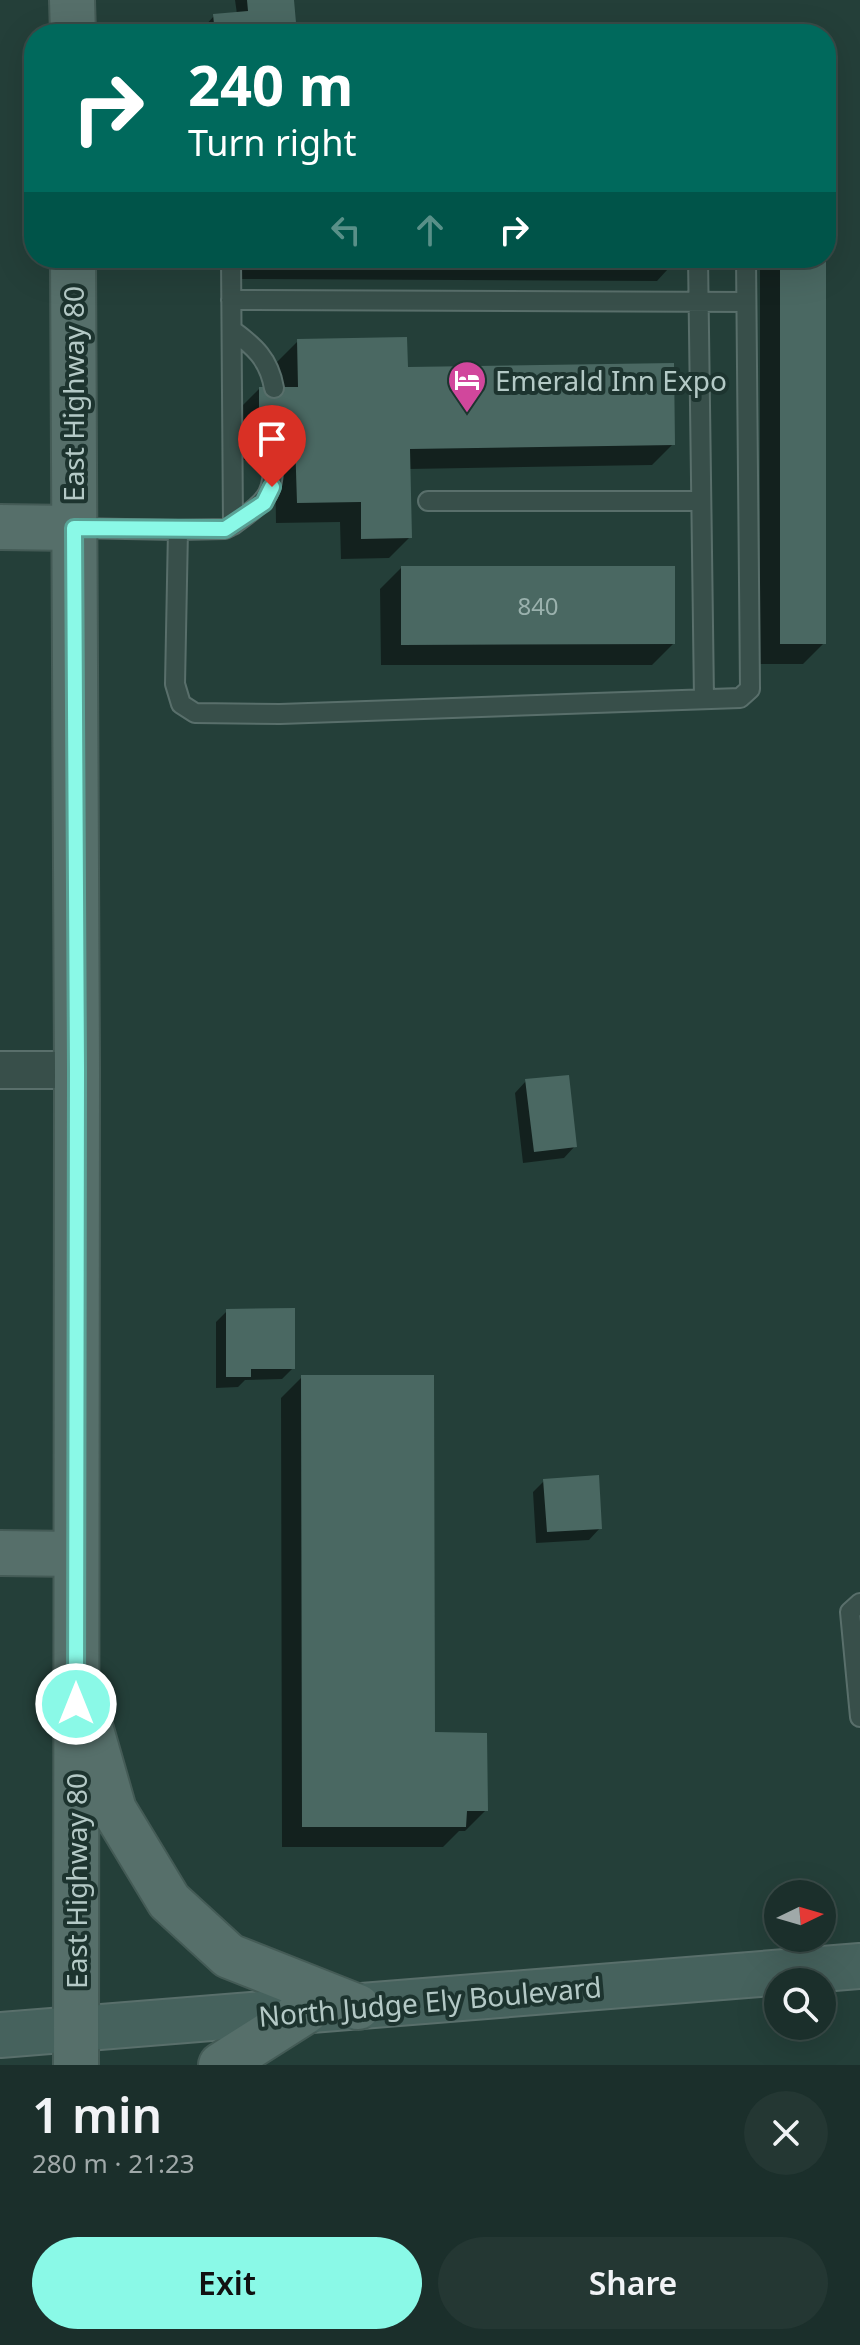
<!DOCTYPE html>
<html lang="en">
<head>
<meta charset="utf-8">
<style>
  :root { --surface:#1b2f2b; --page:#243733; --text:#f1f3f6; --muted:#a0a9a9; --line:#394a47; --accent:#8af9e7 }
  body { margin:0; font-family:"Noto Sans",sans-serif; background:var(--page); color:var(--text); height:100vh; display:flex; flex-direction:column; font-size:30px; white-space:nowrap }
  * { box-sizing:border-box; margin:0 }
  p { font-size:26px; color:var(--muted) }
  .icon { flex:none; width:44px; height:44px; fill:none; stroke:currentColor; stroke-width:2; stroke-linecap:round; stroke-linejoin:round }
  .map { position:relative; height:2065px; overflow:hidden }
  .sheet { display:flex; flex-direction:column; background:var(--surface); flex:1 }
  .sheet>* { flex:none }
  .guide { position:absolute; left:24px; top:24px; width:812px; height:244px; border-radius:32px; box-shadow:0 8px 32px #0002,0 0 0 2px var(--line); background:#00695c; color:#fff; overflow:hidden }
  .needle { width:52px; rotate:85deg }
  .controls { position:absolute; left:764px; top:1880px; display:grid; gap:16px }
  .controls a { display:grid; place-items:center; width:72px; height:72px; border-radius:50%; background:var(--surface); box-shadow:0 8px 32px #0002,0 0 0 2px var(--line); font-size:40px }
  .pin { position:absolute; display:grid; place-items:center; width:68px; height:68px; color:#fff; margin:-82px -34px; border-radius:50% 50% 50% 0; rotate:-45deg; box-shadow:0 0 8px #0007 }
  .pin .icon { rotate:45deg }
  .me { position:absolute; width:88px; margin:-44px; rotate:0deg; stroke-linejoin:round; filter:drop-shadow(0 0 6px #0008) }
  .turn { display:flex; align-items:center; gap:28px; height:168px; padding:0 32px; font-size:36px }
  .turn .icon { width:104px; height:104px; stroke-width:2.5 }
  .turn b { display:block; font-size:56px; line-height:68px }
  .lanes { display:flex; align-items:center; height:76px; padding:0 32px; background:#0003; justify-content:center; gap:40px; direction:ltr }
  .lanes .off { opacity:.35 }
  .round { display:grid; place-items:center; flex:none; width:84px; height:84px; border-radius:42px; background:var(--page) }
  .headline { display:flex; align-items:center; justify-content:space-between; height:136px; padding:0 32px }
  h1 { font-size:48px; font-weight:600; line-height:60px }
  .cta { display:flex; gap:16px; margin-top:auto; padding:16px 32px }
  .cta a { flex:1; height:92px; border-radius:48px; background:var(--accent); color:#111; font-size:32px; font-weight:600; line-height:92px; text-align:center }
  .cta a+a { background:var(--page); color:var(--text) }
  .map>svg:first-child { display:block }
  .shadow { fill:#0007 }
  .building { fill:#4a6862 }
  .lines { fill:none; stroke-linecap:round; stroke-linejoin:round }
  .service-casing { stroke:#596f6b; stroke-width:22 }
  .minor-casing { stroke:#596f6b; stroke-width:40 }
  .secondary-casing { stroke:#596f6b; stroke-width:48 }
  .primary-casing { stroke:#445b56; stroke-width:48 }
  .service { stroke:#384f4a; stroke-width:18 }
  .minor { stroke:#384f4a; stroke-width:36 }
  .secondary { stroke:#46625d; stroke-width:44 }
  .primary { stroke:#566f6a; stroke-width:44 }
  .route-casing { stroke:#5aa296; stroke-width:20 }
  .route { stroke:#8af9e7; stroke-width:14 }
  .labels { text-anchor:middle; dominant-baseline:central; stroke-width:8; stroke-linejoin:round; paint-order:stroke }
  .number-label { font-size:24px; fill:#9ab1ad }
  .poi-label { font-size:28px; fill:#b4c9c6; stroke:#1d342f; text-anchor:start }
  .street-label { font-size:28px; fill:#b4c9c6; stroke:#1d342f }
</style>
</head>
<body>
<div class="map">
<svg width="860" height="2065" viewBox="0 0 860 2065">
  <rect width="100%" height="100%" fill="#243f39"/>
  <!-- shadow -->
  <path class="shadow" d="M 235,0 L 292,0 L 295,34 L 203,34 L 203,28 L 214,16 L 237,14 Z
    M 232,258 L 678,258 L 657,281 L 232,279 Z
    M 760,258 L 824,258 L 824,643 L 803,664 L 760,664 Z
    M 298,341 L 406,369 L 673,444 L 652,465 L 409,469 L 410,537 L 389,558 L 341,559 L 340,522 L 276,523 L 275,460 L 239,460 L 238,410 L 259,389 L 277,389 L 277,362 Z
    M 401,568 L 673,644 L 652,665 L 381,665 L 380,589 Z
    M 526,1081 L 575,1146 L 564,1158 L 523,1163 L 515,1093 Z
    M 227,1311 L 293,1368 L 282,1379 L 245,1380 L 238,1387 L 216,1388 L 216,1322 Z
    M 302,1377 L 433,1734 L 486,1810 L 465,1831 L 459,1831 L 443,1847 L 282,1847 L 281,1398 Z
    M 544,1481 L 600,1528 L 589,1540 L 536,1543 L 533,1492 Z"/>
  <!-- building -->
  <path class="building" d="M 247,0 L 294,0 L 297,34 L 215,34 L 213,14 L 248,11 Z
    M 780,258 L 826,258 L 826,644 L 780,644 Z
    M 407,337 L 408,367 L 674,363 L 675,445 L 410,449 L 412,538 L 361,539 L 361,502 L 297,503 L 295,440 L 259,440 L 259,387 L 298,387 L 297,339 Z
    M 401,566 L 675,566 L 675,644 L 401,645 Z
    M 569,1075 L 577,1147 L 534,1152 L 525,1079 Z
    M 295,1308 L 295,1369 L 251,1369 L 251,1377 L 226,1377 L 226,1309 Z
    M 301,1375 L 434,1375 L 435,1732 L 487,1733 L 488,1811 L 467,1811 L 466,1827 L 302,1827 Z
    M 599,1475 L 602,1529 L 547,1532 L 543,1479 Z"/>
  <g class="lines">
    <!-- service casing -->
    <g class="service-casing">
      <path id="service" d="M 698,258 L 704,699
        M 231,300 L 746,302
        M 232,330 C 254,346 269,359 274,388
        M 428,501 L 701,501
        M 233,525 C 277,493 272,494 274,440
        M 74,528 L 178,530 L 175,684 L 181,704 L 195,713 L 280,714 L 740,698 L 750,689 L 746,258
        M 178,530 L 225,529 L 233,525 L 231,258
        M 860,1603 L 850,1612 L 860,1717"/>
    </g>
    <!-- minor casing -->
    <g class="minor-casing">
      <path id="minor" d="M 0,1070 L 77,1070"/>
    </g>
    <!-- secondary casing -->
    <g class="secondary-casing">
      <path id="secondary" d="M 0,2035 L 860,1966"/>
    </g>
    <!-- primary casing -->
    <g class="primary-casing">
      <path id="primary" d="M 72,0 L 73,34
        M 73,258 L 77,1070 L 76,2065
        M 0,527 L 74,528
        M 0,1553 L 76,1554
        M 90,1726 L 114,1810 L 169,1901 L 229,1956 L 358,2007
        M 221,2065 L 306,2011"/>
    </g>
    <!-- service -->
    <use href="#service" class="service"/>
    <!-- minor -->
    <use href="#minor" class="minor"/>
    <!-- secondary -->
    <use href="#secondary" class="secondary"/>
    <!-- primary -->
    <use href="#primary" class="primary"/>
  </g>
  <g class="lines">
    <!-- route casing -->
    <g class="route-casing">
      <path id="route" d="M 76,1704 L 77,1070 L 74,528 L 225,529 L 264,503 L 272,487"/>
    </g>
    <!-- route -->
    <use href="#route" class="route"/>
  </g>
  <!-- icons -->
  <defs>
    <g id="hotel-pin" transform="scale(2)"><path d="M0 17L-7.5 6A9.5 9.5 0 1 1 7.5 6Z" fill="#d1479c" stroke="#1d342f"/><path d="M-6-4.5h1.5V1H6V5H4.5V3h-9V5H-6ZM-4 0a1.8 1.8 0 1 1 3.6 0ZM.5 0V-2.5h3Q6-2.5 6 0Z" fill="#fff"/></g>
  </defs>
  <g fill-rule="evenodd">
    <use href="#hotel-pin" x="467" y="380"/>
  </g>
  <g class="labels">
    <!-- number labels -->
    <g class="number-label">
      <text x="538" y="605">840</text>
    </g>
    <!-- poi labels -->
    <g class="poi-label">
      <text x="495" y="380">Emerald Inn Expo</text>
    </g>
    <!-- street labels -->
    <g class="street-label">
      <text transform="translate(73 394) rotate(-90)">East Highway 80</text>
      <text transform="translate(76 1881) rotate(-90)">East Highway 80</text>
      <text transform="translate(430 2001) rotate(-5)">North Judge Ely Boulevard</text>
    </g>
  </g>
</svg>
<div class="controls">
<a><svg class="needle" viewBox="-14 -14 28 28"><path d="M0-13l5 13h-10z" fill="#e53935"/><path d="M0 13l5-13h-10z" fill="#a0a9a9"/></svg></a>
<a><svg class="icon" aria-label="search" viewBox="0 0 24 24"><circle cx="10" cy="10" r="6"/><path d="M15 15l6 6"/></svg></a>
</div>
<div class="pin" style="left:272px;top:487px;background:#d93025"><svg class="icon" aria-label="arrive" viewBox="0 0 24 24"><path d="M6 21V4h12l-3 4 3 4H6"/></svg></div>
<svg class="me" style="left:76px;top:1704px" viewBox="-20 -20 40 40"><circle r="17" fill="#8af9e7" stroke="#fff" stroke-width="3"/><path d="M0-11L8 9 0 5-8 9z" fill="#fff"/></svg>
<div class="guide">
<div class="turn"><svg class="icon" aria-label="right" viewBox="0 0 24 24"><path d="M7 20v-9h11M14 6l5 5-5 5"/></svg><div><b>240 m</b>Turn right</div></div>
<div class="lanes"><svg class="icon off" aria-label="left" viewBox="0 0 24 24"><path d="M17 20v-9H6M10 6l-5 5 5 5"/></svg><svg class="icon off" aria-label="ahead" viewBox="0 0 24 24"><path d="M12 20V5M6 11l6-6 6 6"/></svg><svg class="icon" aria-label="right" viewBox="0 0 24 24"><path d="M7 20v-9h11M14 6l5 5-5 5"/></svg></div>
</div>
</div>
<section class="sheet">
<div class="headline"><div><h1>1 min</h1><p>280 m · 21:23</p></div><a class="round"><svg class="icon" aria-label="close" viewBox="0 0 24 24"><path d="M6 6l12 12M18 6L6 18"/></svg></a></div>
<div class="cta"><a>Exit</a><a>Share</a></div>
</section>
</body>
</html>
